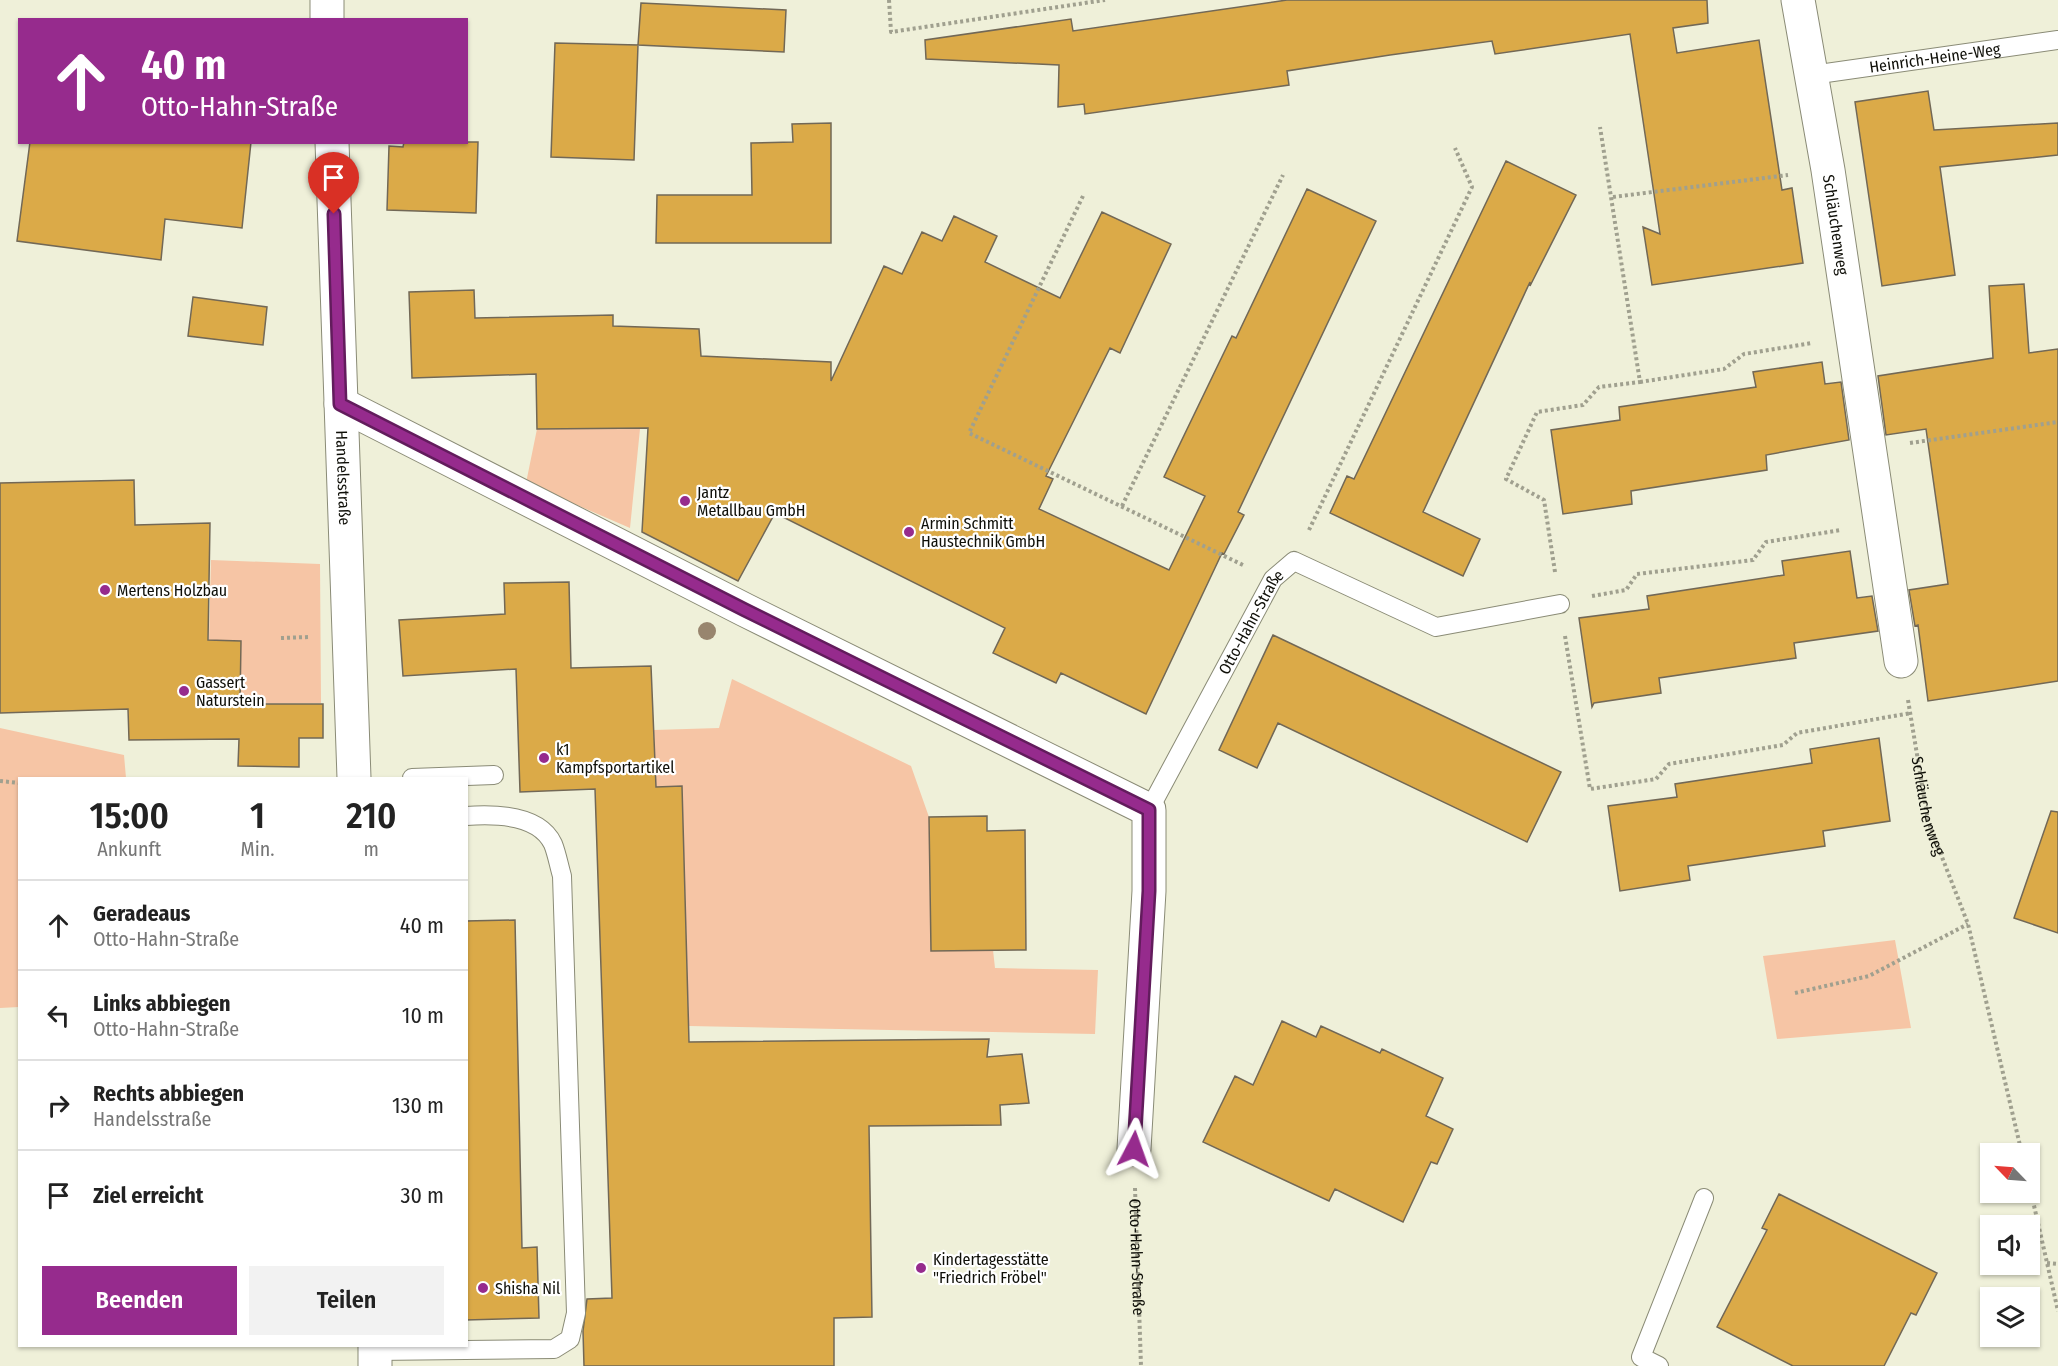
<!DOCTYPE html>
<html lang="de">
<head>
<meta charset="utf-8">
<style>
  :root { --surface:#fff; --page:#f2f2f2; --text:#222; --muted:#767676; --line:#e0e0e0; --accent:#962b8d }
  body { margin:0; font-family:"Fira Sans Condensed",sans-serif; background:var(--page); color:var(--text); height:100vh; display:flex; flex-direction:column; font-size:22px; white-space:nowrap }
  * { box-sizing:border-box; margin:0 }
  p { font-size:20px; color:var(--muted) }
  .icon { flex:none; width:33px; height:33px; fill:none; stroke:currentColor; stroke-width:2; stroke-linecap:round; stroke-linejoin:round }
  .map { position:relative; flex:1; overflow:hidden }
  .details { position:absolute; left:18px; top:777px; width:450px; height:570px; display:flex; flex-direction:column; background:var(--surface); border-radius:0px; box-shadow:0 2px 4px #0004 }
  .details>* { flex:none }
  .banner { position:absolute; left:18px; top:18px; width:450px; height:126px; border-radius:0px; box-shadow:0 2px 4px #0004; background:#962b8d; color:#fff; overflow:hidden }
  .needle { width:39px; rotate:295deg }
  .controls { position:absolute; left:1980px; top:1143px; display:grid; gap:12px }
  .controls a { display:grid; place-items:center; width:60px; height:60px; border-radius:0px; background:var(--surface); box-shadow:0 2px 4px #0004; font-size:30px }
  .pin { position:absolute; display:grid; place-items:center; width:51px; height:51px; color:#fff; margin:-62px -26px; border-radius:50% 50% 50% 0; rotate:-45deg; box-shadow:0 0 6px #0007 }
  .pin .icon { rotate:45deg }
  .me { position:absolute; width:66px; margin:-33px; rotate:4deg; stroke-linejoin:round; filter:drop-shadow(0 0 4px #0008) }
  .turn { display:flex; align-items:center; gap:21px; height:126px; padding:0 24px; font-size:27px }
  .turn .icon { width:78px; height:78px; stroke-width:2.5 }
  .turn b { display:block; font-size:42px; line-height:51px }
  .eta { display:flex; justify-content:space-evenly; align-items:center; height:102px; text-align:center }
  .eta b { font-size:36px; font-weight:600; line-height:42px }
  .button { display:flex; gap:12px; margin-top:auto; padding:12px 24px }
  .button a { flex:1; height:69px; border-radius:0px; background:var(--accent); color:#fff; font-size:24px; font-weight:600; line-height:69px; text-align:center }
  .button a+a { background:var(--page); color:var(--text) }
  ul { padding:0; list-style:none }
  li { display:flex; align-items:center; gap:18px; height:90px; padding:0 24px; border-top:2px solid var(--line) }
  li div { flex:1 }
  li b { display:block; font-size:22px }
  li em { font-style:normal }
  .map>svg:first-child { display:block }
  .green { fill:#f6c5a5 }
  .building { fill:#dbaa48; stroke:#726856; stroke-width:1.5 }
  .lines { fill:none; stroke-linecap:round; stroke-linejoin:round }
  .service-casing { stroke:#8a8b76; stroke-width:20 }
  .minor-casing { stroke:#8a8b76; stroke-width:35 }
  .path { stroke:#a0a08f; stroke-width:4; stroke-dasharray:3 3; stroke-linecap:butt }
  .service { stroke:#fff; stroke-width:18 }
  .minor { stroke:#fff; stroke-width:33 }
  .tree { fill:#98856e }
  .route-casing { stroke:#621c5c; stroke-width:15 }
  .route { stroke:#962b8d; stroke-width:10 }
  .poi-dot { fill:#962b8d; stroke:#fff; stroke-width:2 }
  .labels { text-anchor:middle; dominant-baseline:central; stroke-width:4.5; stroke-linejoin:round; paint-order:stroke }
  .street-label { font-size:16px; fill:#0f0f08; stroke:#fff }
  .poi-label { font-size:16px; fill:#0f0f08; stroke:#fff; text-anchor:start }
</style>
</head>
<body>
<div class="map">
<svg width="2058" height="1366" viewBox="0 0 2058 1366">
  <rect width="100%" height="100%" fill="#eff0d9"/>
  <!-- green -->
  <path class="green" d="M 537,429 L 640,429 L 630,528 L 526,483 Z
    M 211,560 L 320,564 L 321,703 L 240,704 L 241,641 L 209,640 Z
    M 732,679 L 911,766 L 929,817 L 931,951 L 993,950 L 995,968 L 1098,970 L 1095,1034 L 689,1026 L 682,787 L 656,787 L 654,730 L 719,728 Z
    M 0,728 L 124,755 L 126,778 L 20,778 L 19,1007 L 0,1008 Z
    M 1895,940 L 1911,1028 L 1777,1039 L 1763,956 Z"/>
  <!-- building -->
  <path class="building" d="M 1287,0 L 1707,0 L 1708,23 L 1673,28 L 1677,53 L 1759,40 L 1782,190 L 1792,188 L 1803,263 L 1652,285 L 1643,227 L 1660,234 L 1630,34 L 1495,54 L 1492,41 L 1390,55 L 1287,71 L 1289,85 L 1085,114 L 1084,104 L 1058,107 L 1059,65 L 926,59 L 925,40 L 1071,19 L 1073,31 Z
    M 641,3 L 786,10 L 784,52 L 638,45 Z
    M 555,43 L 638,45 L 634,160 L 551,157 Z
    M 1928,91 L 1934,130 L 2058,123 L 2058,155 L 1940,167 L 1955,275 L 1882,286 L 1855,102 Z
    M 831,123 L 831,243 L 656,243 L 657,195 L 752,195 L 751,143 L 793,142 L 792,124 Z
    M 30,142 L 251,142 L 242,228 L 165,219 L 161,260 L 17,241 Z
    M 404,142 L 478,142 L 476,213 L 387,210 L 389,146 L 403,147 Z
    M 1506,161 L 1576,195 L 1530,286 L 1530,282 L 1423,512 L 1480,539 L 1463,576 L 1330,513 L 1347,476 L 1354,479 Z
    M 1307,189 L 1376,221 L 1238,512 L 1244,515 L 1224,554 L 1222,553 L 1146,714 L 1061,673 L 1056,683 L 993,653 L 1005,628 L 775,513 L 738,581 L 642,532 L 648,428 L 537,429 L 536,374 L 412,378 L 409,292 L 474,290 L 475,318 L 613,315 L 613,326 L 699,329 L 701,356 L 831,362 L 831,381 L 884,266 L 902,274 L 922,232 L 942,241 L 954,216 L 997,236 L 985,262 L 1060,298 L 1102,212 L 1171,244 L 1120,353 L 1110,348 L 1046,476 L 1053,479 L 1039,509 L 1169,570 L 1205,496 L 1164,477 L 1232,336 L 1236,338 Z
    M 2024,284 L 2029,353 L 2058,349 L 2058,681 L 1928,701 L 1918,625 L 1915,626 L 1909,590 L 1948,584 L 1926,429 L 1886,435 L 1878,376 L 1993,358 L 1989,286 Z
    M 193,297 L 267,307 L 263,345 L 188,336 Z
    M 1822,362 L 1825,384 L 1841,382 L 1849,440 L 1766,455 L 1767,470 L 1631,491 L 1632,504 L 1563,514 L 1551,430 L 1620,420 L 1619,407 L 1756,387 L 1753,372 Z
    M 134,480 L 135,525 L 210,523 L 208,640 L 241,641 L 240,704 L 323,704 L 323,738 L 299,738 L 299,767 L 238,766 L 239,739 L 129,740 L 128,709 L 0,713 L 0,483 Z
    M 1850,551 L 1857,598 L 1872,596 L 1878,631 L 1794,643 L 1796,658 L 1659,678 L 1661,693 L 1594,703 L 1592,707 L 1579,618 L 1649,609 L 1647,596 L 1784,575 L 1782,561 Z
    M 569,582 L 571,668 L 651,666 L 656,787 L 682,786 L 689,1042 L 989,1039 L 987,1057 L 1022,1054 L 1029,1103 L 1000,1105 L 1001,1125 L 869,1126 L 872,1317 L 834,1318 L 834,1366 L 584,1366 L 583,1331 L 587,1299 L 612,1298 L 595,789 L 520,792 L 516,669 L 403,676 L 399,620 L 505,614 L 504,583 Z
    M 1273,635 L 1561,772 L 1527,842 L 1278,723 L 1257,768 L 1219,750 Z
    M 1879,738 L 1890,821 L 1823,831 L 1825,846 L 1688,866 L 1690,880 L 1620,891 L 1608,806 L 1677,797 L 1675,784 L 1812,763 L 1810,749 Z
    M 2051,811 L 2058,812 L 2058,933 L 2014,918 Z
    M 987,816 L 987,831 L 1025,830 L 1026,950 L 931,951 L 929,817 Z
    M 515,920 L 522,1248 L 537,1247 L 539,1318 L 466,1320 L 466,921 Z
    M 1282,1021 L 1316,1037 L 1321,1026 L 1380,1053 L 1382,1049 L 1443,1078 L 1426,1116 L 1453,1129 L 1437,1164 L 1431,1162 L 1403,1222 L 1335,1189 L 1329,1201 L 1203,1142 L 1235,1076 L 1253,1085 Z
    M 1779,1194 L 1937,1273 L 1916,1315 L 1911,1313 L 1884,1366 L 1793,1366 L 1717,1327 L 1767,1230 L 1762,1228 Z"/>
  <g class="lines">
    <!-- service casing -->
    <g class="service-casing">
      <g id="service">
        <path id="s3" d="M 1812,75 L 2058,40"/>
        <path d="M 412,778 L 494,775"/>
        <path id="s4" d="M 1149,810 L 1273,579 L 1294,561 L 1436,627 L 1560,604"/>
        <path d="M 375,1351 L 554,1349 L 570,1339 L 576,1313 L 562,876 C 559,866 557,854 553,844 C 539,814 493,814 466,816"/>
        <path d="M 1659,1366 L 1641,1357 L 1704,1198"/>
      </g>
    </g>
    <!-- minor casing -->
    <g class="minor-casing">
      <g id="minor">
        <path d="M 327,0 L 327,20"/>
        <path id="s5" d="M 1798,0 L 1828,170 L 1901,661"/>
        <path id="s6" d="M 332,142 L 354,778"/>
        <path d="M 341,404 L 745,610 L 1149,810 L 1149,891 L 1134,1149"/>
        <path d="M 375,1346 L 375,1366"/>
      </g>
    </g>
    <!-- path -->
    <g class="path">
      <path d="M 889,0 L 891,32 L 1105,0"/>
      <path d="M 1083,196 L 969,433 L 1243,565"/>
      <path d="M 1613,197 L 1788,175"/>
      <path d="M 1640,382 L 1724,369 L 1744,354 L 1812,343"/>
      <path d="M 1910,443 L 2058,422"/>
      <path d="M 1122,506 L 1283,175"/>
      <path d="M 1309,530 L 1472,187 L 1455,148"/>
      <path d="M 1555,572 L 1544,500 L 1506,479 L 1537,412 L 1583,405 L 1599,387 L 1640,382 L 1600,127"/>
      <path d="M 1592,596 L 1626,590 L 1637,574 L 1753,560 L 1766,542 L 1841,530"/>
      <path d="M 1565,636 L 1590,789 L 1656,779 L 1669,764 L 1783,745 L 1797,733 L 1911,713"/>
      <path d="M 281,638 L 309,637"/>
      <path id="s1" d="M 1908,700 L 1928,821 L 1968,924 L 2022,1154"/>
      <path d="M 0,781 L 20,783"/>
      <path d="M 1795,993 L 1869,976 L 1968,924"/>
      <path id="s2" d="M 1135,1188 L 1141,1366"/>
      <path d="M 2030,1188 L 2058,1311"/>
      <path d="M 2047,1263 L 2058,1264"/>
    </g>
    <!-- service -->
    <use href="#service" class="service"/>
    <!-- minor -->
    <use href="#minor" class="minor"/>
  </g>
  <!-- trees -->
  <circle class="tree" cx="707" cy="631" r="9"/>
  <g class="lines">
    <!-- route casing -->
    <g class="route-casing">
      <path id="route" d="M 334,214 L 340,404 L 745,610 L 1149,810 L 1149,891 L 1134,1149"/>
    </g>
    <!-- route -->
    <use href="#route" class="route"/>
  </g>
  <!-- markers -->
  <g class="poi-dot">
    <circle cx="685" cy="501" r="6"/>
    <circle cx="909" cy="532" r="6"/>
    <circle cx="105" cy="590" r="6"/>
    <circle cx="184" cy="691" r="6"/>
    <circle cx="544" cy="758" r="6"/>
    <circle cx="921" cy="1268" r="6"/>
    <circle cx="483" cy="1288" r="6"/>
  </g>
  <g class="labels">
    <!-- street labels -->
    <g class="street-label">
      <text stroke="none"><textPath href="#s3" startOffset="124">Heinrich-Heine-Weg</textPath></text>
      <text stroke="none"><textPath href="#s5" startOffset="228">Schläuchenweg</textPath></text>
      <text stroke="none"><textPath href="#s6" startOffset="336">Handelsstraße</textPath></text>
      <text stroke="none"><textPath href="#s4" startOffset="214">Otto-Hahn-Straße</textPath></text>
      <text stroke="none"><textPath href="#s1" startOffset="108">Schläuchenweg</textPath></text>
      <text stroke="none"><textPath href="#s2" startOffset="69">Otto-Hahn-Straße</textPath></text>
    </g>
    <!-- poi labels -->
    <g class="poi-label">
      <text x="697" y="492">Jantz<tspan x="697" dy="18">Metallbau GmbH</tspan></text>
      <text x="921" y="523">Armin Schmitt<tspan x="921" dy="18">Haustechnik GmbH</tspan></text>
      <text x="117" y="590">Mertens Holzbau</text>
      <text x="196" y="682">Gassert<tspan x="196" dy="18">Naturstein</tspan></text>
      <text x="556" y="749">k1<tspan x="556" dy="18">Kampfsportartikel</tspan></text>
      <text x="933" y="1259">Kindertagesstätte<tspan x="933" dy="18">"Friedrich Fröbel"</tspan></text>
      <text x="495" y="1288">Shisha Nil</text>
    </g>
  </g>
</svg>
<div class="controls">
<a><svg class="needle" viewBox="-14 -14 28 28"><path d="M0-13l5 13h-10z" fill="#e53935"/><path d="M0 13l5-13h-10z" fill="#767676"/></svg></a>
<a><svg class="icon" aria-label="sound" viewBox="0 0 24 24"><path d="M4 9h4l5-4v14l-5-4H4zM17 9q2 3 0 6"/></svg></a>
<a><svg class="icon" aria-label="layers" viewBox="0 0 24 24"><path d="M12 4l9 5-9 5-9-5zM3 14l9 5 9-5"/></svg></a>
</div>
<div class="pin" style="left:334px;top:214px;background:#d93025"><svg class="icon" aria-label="arrive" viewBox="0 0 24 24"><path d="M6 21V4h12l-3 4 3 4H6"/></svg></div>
<svg class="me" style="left:1134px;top:1149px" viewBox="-20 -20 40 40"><path d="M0-17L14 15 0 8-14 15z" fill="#962b8d" stroke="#fff" stroke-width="4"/></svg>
<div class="banner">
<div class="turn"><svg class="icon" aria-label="ahead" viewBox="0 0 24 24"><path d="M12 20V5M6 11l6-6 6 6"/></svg><div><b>40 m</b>Otto-Hahn-Straße</div></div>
</div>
<section class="details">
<div class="eta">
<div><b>15:00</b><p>Ankunft</p></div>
<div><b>1</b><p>Min.</p></div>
<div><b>210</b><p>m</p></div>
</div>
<ul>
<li><svg class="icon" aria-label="ahead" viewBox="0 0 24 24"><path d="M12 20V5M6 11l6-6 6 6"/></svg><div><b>Geradeaus</b><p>Otto-Hahn-Straße</p></div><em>40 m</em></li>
<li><svg class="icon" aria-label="left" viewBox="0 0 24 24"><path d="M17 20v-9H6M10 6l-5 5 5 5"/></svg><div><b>Links abbiegen</b><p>Otto-Hahn-Straße</p></div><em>10 m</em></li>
<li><svg class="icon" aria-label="right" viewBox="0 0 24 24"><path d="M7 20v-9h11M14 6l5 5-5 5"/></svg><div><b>Rechts abbiegen</b><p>Handelsstraße</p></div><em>130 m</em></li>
<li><svg class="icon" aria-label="arrive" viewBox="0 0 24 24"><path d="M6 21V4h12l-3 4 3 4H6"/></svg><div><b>Ziel erreicht</b></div><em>30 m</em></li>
</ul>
<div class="button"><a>Beenden</a><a>Teilen</a></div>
</section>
</div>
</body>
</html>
